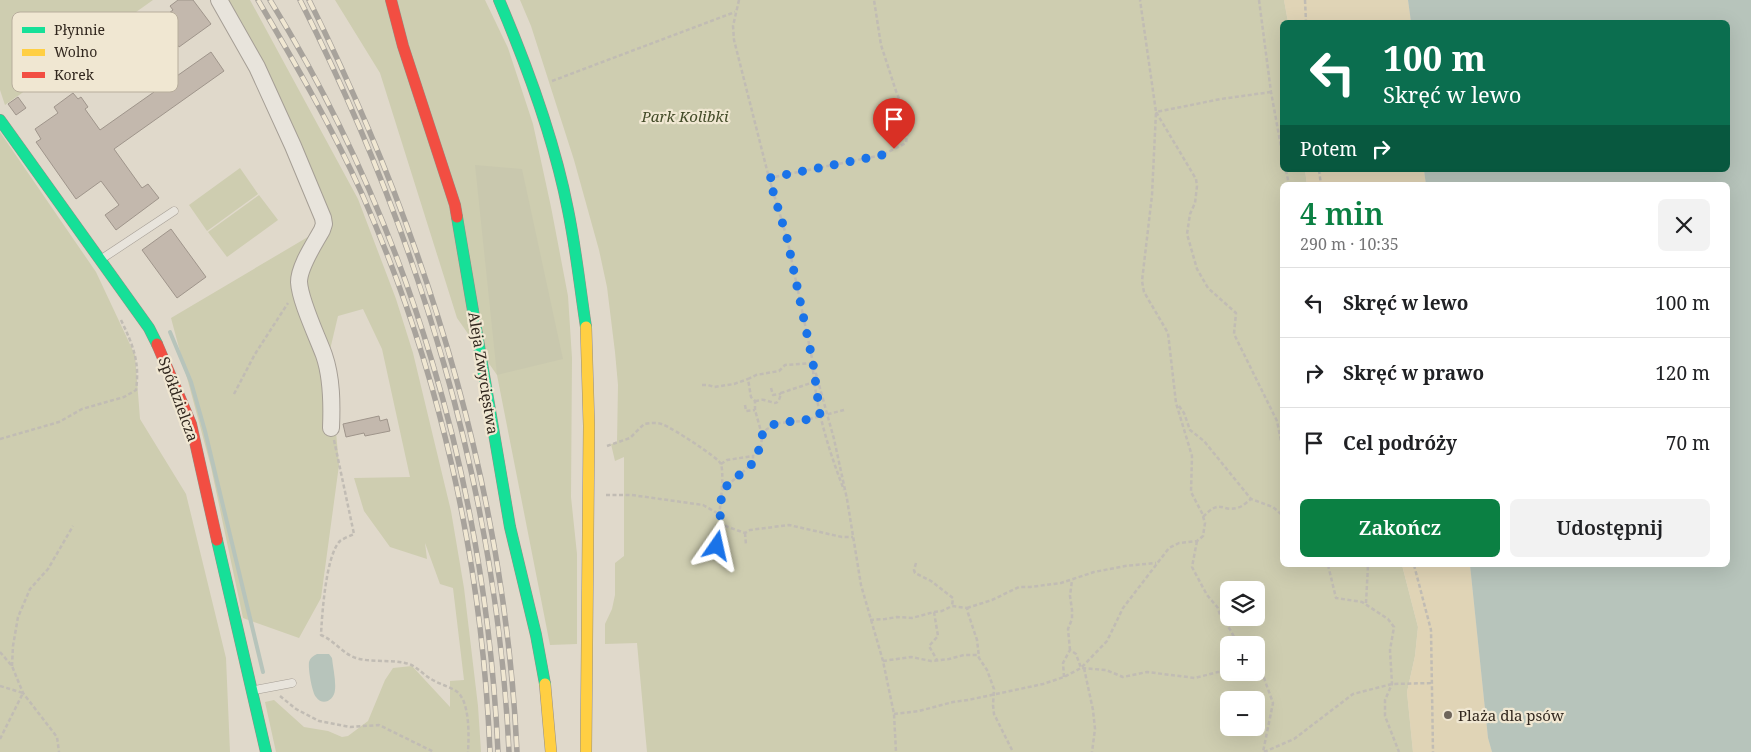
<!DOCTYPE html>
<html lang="pl">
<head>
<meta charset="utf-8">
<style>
  :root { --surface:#fff; --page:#f2f2f2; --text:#202124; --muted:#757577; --line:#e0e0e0; --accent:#0b8043 }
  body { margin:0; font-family:"Noto Serif",serif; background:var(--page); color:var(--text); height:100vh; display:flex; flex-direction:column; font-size:19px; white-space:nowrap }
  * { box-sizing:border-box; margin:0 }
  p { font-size:16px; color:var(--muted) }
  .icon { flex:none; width:28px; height:28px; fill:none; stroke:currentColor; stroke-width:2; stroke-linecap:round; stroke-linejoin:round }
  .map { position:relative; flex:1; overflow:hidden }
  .drawer { position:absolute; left:1280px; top:182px; width:450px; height:385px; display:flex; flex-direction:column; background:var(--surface); border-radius:8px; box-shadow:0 5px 20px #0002 }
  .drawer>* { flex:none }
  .guide { position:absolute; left:1280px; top:20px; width:450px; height:152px; border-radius:8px; box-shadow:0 5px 20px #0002; background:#0b6e4f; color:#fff; overflow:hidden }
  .fabs { position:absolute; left:1220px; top:581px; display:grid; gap:10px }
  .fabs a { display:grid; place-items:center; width:45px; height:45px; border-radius:8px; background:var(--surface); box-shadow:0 5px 20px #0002; font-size:25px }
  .pin { position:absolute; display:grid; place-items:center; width:42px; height:42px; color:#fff; margin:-51px -21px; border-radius:50% 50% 50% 0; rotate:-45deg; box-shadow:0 0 5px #0007 }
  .pin .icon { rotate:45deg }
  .me { position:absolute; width:55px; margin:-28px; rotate:11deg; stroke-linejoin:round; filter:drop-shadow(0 0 4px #0008) }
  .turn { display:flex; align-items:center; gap:18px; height:105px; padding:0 20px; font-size:22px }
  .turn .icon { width:65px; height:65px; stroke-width:2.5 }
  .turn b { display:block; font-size:35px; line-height:42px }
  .then { display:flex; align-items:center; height:48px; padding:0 20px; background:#0003; gap:10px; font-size:19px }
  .round { display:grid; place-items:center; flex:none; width:52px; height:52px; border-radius:8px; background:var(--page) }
  .summary { display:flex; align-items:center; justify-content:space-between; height:85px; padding:0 20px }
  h1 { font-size:30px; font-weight:600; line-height:38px; color:var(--accent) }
  .action { display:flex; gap:10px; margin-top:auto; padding:10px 20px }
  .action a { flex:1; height:58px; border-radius:8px; background:var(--accent); color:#fff; font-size:20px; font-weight:600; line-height:58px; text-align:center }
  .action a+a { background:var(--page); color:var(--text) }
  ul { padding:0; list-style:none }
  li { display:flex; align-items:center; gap:15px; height:70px; padding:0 20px; border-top:1px solid var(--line) }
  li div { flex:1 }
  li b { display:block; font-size:19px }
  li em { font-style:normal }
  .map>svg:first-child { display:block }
  .green { fill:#cecdb0; fill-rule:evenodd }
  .sand { fill:#e0d4b6 }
  .cemetery { fill:#c9c8ae }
  .water { fill:#b7c4bb }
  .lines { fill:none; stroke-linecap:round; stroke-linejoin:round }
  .stream { stroke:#b7c4bb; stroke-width:4 }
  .building { fill:#c3b8ad; stroke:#9f958b }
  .lane-casing { stroke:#a59e95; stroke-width:9 }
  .street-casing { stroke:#a59e95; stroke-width:18 }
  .fast-casing { stroke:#948e85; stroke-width:12 }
  .slow-casing { stroke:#948e85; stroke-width:12 }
  .jam-casing { stroke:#948e85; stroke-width:12 }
  .path { stroke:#c1bcb4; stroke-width:2.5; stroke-dasharray:4 2.5; stroke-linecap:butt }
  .lane { stroke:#e8e4dc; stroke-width:8 }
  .street { stroke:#e8e4dc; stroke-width:16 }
  .fast { stroke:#16e098; stroke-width:11 }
  .slow { stroke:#ffcf43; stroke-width:11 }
  .jam { stroke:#f24e42; stroke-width:11 }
  .rail-casing { stroke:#a8a39c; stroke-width:5.5 }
  .rail { stroke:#f0e7d2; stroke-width:4; stroke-dasharray:11; stroke-linecap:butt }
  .route { stroke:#1a73e8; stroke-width:9; stroke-dasharray:0 16.2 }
  .poi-dot { fill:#6e655b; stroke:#f0e7d2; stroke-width:2 }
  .labels { text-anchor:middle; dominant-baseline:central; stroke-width:4.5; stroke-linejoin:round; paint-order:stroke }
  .park-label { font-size:15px; font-style:italic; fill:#434b28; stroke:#f0e7d2 }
  .street-label { font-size:15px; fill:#31271e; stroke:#f0e7d2 }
  .poi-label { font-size:15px; fill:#31271e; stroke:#f0e7d2; text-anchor:start }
  .key { fill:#f0e7d2; stroke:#b7ad9c; stroke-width:1 }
  .key-label { font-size:14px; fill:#31271e }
</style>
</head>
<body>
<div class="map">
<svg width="1751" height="752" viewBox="0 0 1751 752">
  <rect width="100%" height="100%" fill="#e0d9cb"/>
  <!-- green -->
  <path class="green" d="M 0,0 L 153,0 L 5,105 L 0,90 Z
    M 224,0 L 250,0 L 358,199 L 396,299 L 413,353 L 451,511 L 464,588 L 478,706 L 481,752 L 276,752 L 265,702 L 274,700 L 304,727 L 328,731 L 342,737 L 348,736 L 368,721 L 385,680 L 393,668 L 412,666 L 450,707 L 450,681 L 464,680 L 453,588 L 440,584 L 425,543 L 427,559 L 390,547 L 364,511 L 354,478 L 410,477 L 382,349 L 363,309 L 338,316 L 329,354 L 339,465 L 321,598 L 299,638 L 243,618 L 211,467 L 171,318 L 323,228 Z
    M 335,0 L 485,0 L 508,48 L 533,124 L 551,207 L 568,296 L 572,358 L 571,497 L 577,554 L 577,644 L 550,645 L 497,375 L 457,318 L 380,73 Z
    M 520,0 L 1284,0 L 1288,22 L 1282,22 L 1282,170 L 1305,170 L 1307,185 L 1282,185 L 1282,565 L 1402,565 L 1418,627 L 1415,656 L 1407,692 L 1413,752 L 647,752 L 637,643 L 605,644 L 605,624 L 612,609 L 615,595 L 615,563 L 624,556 L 624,457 L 615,461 L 611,444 L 617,443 L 618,385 L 615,352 L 607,287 L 599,250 L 574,160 L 531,26 ZM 1229,590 L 1256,590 L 1256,618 L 1229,618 ZM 1229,645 L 1256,645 L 1256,672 L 1229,672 ZM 1229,700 L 1256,700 L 1256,728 L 1229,728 Z
    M 0,132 L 96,272 L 135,355 L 140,419 L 186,494 L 226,658 L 230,752 L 0,752 Z
    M 240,168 L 258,194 L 207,231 L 189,205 Z
    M 259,195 L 278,220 L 227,257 L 208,232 Z"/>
  <!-- sand -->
  <path class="sand" d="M 1284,0 L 1408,0 L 1411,22 L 1288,22 Z
    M 1305,170 L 1424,170 L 1426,185 L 1307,185 Z
    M 1402,565 L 1470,565 L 1488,738 L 1492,752 L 1413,752 L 1407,692 L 1415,656 L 1418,627 Z"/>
  <!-- cemetery -->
  <path class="cemetery" d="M 475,165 L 522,169 L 563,359 L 497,375 Z"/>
  <!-- water -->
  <path class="water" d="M 1408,0 L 1751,0 L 1751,752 L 1492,752 L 1488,738 L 1470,565 L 1728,565 L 1728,185 L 1426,185 L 1424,170 L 1728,170 L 1728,22 L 1411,22 Z
    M 317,654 L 329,654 L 332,658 C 333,668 336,680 335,690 C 334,700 323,707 316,697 C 312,692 308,669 309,662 C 310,658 313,656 317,654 Z"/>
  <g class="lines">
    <!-- stream -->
    <path class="stream" d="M 170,332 L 191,382 L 205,431 L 263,672"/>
  </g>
  <!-- building -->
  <path class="building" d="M 178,0 L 193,0 L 211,24 L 179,47 L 166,29 L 145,44 L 139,35 L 173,10 L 170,6 Z
    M 211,52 L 224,71 L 114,149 L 142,188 L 148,184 L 159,198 L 116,230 L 105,215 L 119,205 L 101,181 L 76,199 L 36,142 L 41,139 L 35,129 L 58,113 L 54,107 L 73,93 L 78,99 L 81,97 L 88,107 L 85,109 L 100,130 L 154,92 L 151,89 L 171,75 L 174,78 Z
    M 18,97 L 26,108 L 16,115 L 8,104 Z
    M 171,229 L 206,277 L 177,298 L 142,250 Z
    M 379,416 L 380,421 L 387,419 L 390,431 L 365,436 L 364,433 L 346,437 L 343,424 Z"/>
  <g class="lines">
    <!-- lane casing -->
    <g class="lane-casing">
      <path id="lane" d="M 103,258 L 174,211
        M 255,690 L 292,683"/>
    </g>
    <!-- street casing -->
    <g class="street-casing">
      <path id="street" d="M 219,0 L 257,67 L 293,146 L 323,218 L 324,224 L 322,230 C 315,243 299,266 299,282 C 300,301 317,336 324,355 C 332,378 332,404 331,428"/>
    </g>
    <!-- fast casing -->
    <g class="fast-casing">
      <path id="fast" d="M 499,0 C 528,68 554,138 568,210 C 576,249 580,288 586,327
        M 0,120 L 149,328 L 157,344
        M 457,217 L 510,527 L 536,635 L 545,684
        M 217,540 L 266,752"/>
    </g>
    <!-- slow casing -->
    <g class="slow-casing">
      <path id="slow" d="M 586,327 L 589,426 L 586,752
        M 545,684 L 551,752"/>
    </g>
    <!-- jam casing -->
    <g class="jam-casing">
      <path id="jam" d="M 391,0 L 403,46 L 455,205 L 457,217
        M 157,344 L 191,424 L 217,540"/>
    </g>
    <!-- path -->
    <path class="path" d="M 739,0 L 733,26 L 734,40 L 769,178 L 787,238 L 813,363 L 834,439 L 847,499 L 861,585 L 883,661 L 894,714 L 896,752
      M 1259,0 L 1271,92 L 1282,152
      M 1305,0 L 1306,22
      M 552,81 L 735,12
      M 1271,92 L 1221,99 L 1156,112 L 1196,179 L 1197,186 L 1195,203 L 1190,214 L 1187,234 L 1197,269 L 1208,288 L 1236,313 L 1234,334 L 1277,421 L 1282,446
      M 1286,170 L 1289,185
      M 1319,170 L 1321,185
      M 769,178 L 882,155 L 906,143 L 909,124 L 896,91 L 881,45 L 874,0
      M 813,370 C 817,413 829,451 844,490
      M 702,385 L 708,385 L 714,387 L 734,384 L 748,379
      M 771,388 L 773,395 L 781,394
      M 234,394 L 255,354 L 288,303
      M 755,401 C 757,401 763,399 764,400 C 774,402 778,408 781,393 L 814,382
      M 745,405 L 746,411 L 755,410
      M 1179,406 L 1184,413 L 1190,430 L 1204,441 L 1251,499 L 1273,507 L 1282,515
      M 762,435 L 755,410 L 755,401 L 751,397 L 748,379 L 756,375 L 779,371 L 785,365 L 812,363
      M 0,439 L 59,422 L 82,409 L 124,397 L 136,390 C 140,362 133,345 121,320
      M 334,440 L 354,534 C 350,536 344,538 340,541 C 326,555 322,614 321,635 C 335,641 343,654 356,658 C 373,663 392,659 409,664 C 417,667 424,675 431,679 C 439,684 448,686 456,691 C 470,700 469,736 468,752
      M 607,446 L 630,438 L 644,424 C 651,423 658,422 664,425 C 672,428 719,458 721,464 C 724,473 721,504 719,514
      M 721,464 L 727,460 L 753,456
      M 722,490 L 753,463 L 753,456 L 761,447 L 762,435 L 767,429 L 779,423 L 802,421 L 844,410
      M 606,495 L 632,495 L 703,505 L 719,514 L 721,523 L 728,527 L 745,533 L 750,530 L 789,525 L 842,537 L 853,537
      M 1203,517 C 1221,498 1221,512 1237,508 C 1242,507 1247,502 1251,499
      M 745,533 L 746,545
      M 1197,541 L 1192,567 L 1207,595 L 1218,608 L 1220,615 L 1231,631 L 1238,645
      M 714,554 C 717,544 718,534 723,524
      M 916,563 L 914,570 L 915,573 L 931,581 L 953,598 L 952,606
      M 1328,565 L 1336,598 L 1362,602 L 1388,619 L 1394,627 L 1390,650 L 1392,684 L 1385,700 L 1385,716 L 1399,752
      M 1414,565 L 1431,630 L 1433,752
      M 1366,603 L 1368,565
      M 967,608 L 992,600 L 1019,587 L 1030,587 L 1061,583 L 1094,572 L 1125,566 L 1156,563
      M 934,612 L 942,611 L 952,606 L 967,608 L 968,613 L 977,640 L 979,657
      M 870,620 L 885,619 L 897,617 L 912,618 L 934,612 L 938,636 L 929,646 L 937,660
      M 1070,650 L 1068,629 L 1072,619 L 1072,610 L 1070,596 L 1072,580
      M 0,652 L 12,666 L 23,693 L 57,737 L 59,752
      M 883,661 L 911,657 L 931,661 L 949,659 L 964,655 L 977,655 L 987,670 L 994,689 L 993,705 L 994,714 L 1013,752
      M 12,666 L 13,646 L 18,617 L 30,589 L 48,569 L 73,526
      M 1256,667 L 1264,678 L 1273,703 L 1263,752
      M 1084,668 L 1093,710 L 1095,729 L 1092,752
      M 1064,677 L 1063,663 L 1070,650 L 1076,654 L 1081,668 L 1106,670 L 1123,677 L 1147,672 L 1195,678 L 1218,672 L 1229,672
      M 0,686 L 23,693 L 0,739
      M 280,696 L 296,709 L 319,721 L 350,727 L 379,725 L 434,752
      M 894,714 L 919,711 L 953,702 L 968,700 L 1043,684 L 1064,677 L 1081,668 L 1107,641 L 1123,608 L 1169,548 L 1179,543 L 1197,541 L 1203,536 L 1205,523 L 1202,513 L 1191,492 L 1192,456 L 1176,403 L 1168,333 L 1144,292 L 1142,281 L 1152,195 L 1156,112 L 1140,0
      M 1264,752 L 1294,739 L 1353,694 L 1392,684 L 1433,683"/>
    <!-- lane -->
    <use href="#lane" class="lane"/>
    <!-- street -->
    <use href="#street" class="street"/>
    <!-- fast -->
    <use href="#fast" class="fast"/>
    <!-- slow -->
    <use href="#slow" class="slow"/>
    <!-- jam -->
    <use href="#jam" class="jam"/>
    <!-- rail casing -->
    <g class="rail-casing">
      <path id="rail" d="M 258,0 C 295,63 332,127 362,194 C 440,370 482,560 490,752
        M 270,0 C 410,227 486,486 498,752
        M 300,0 C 418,233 497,490 509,752
        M 309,0 C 426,235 505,489 517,752"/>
    </g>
    <!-- rail -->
    <use href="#rail" class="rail"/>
  </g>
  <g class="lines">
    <!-- route -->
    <path class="route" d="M 717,546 L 718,533 L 723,524 L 721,522 L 720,514 L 722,490 L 753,463 C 754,455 759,452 761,445 C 763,441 761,437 763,433 C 770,421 788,422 800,421 C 807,420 813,417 820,415 L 813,363 L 787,238 L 769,178 L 882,155 L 894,149"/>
  </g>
  <!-- markers -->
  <circle class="poi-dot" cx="1448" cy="715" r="5"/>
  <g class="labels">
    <!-- park labels -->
    <g class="park-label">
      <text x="685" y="116">Park Kolibki</text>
    </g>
    <!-- street labels -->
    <g class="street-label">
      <text transform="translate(484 373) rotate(81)">Aleja Zwycięstwa</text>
      <text transform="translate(179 399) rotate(70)">Spółdzielcza</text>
    </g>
    <!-- poi labels -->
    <g class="poi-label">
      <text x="1458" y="715">Plaża dla psów</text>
    </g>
  </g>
  <!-- legend -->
  <rect x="12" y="12" width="166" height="80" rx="8" class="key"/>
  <rect x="22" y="27" width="23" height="6" fill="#16e098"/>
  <rect x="22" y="49" width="23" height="7" fill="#ffcf43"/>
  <rect x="22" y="72" width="23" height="6" fill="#f24e42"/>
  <g class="key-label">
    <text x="54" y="35">Płynnie</text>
    <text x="54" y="57">Wolno</text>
    <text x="54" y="80">Korek</text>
  </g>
</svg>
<div class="fabs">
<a><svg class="icon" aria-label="layers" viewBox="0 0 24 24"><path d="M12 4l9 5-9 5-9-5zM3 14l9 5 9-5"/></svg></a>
<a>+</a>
<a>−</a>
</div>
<div class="pin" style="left:894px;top:149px;background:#d93025"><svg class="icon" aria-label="arrive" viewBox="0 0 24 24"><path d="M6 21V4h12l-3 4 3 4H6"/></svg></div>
<svg class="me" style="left:717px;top:546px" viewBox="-20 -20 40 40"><path d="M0-17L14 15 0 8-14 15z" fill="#1a73e8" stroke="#fff" stroke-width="4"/></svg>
<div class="guide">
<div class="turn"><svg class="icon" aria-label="left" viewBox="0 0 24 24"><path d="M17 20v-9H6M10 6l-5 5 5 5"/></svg><div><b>100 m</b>Skręć w lewo</div></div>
<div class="then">Potem<svg class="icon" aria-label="right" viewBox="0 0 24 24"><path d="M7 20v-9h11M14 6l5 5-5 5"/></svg></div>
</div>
<section class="drawer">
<div class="summary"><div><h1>4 min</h1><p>290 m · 10:35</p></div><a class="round"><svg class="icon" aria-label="close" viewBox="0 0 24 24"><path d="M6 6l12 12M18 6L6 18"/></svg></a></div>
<ul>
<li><svg class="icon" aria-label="left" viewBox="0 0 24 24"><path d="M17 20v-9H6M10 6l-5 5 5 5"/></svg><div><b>Skręć w lewo</b></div><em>100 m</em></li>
<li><svg class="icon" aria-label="right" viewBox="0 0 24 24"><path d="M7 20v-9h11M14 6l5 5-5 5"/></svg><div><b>Skręć w prawo</b></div><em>120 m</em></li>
<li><svg class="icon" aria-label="arrive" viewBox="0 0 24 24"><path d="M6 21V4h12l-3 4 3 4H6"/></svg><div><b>Cel podróży</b></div><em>70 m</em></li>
</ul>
<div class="action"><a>Zakończ</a><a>Udostępnij</a></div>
</section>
</div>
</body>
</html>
